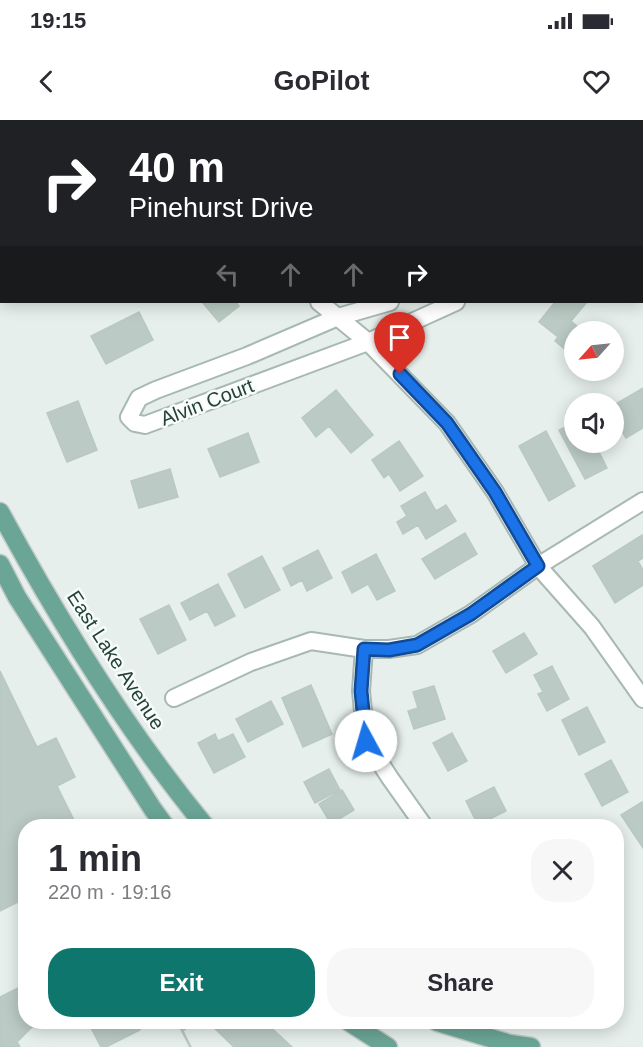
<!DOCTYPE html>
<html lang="en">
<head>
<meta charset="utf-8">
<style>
  :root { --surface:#fff; --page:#f7f7f7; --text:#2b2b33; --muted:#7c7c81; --accent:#0f766e }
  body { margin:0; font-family:Arial,sans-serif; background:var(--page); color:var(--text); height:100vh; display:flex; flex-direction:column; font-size:22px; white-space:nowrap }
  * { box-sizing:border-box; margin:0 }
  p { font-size:20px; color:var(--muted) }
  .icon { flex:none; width:33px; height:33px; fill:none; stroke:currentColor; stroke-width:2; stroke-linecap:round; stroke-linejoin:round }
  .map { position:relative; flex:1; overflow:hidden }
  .sheet { position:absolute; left:18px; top:699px; width:606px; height:210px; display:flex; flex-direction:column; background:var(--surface); border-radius:24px; box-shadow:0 3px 15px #0003 }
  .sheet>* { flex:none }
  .hud { position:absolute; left:0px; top:0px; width:644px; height:183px; box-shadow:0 3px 15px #0003; background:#202124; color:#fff; overflow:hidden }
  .needle { width:39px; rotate:243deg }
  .tools { position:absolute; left:564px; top:201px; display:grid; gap:12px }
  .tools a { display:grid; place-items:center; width:60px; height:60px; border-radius:50%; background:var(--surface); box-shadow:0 3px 15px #0003; font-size:30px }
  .pin { position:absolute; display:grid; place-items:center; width:51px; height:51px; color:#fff; margin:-62px -26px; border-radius:50% 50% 50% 0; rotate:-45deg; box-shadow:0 0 6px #0007 }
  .pin .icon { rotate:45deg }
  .me { position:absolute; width:66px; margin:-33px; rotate:354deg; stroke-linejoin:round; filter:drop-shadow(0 0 4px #0008) }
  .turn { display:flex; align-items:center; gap:21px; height:126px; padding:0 30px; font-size:27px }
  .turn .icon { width:78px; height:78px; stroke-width:2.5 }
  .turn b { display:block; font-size:42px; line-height:51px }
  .lanes { display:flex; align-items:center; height:57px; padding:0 30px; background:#0003; justify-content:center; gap:30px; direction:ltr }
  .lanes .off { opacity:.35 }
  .round { display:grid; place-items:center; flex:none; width:63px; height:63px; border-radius:24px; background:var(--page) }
  .head { display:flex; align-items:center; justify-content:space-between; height:102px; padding:0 30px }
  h1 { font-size:36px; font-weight:700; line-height:45px }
  .button { display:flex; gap:12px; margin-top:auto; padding:12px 30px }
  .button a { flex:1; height:69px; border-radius:24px; background:var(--accent); color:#fff; font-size:24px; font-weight:700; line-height:69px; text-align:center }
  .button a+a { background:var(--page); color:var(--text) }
  .status { display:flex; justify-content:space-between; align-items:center; height:42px; padding:0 30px; background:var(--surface); direction:ltr }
  .status svg { height:16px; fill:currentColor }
  header { display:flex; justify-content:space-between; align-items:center; height:78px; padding:0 30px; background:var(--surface); font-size:27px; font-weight:700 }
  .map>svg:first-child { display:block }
  .building { fill:#bbcac4; stroke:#b8c9c2; stroke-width:1.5 }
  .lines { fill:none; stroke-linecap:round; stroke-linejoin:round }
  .minor-casing { stroke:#a8b8b2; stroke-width:20 }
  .primary-casing { stroke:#c2cac8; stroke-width:21 }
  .minor { stroke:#fff; stroke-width:16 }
  .primary { stroke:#6aa596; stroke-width:18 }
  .route-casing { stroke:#114b97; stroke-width:15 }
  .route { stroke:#1a73e8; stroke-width:10 }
  .labels { text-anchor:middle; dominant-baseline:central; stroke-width:5; stroke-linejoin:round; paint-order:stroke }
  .street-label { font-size:20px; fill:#24423a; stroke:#f7fbf9 }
</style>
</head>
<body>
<div class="status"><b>19:15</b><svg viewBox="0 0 49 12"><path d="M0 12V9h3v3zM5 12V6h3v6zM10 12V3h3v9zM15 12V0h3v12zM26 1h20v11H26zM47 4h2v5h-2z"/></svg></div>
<header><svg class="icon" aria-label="back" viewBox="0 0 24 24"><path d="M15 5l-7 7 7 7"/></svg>GoPilot<svg class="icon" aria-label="heart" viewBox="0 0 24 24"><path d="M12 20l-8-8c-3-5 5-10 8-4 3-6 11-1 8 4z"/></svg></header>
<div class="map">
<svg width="643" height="927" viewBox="0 0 643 927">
  <rect width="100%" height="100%" fill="#e6efeb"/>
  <!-- building -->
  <path class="building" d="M 218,0 L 286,0 L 287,2 L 219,2 Z
    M 202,182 L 236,182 L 239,186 L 219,202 Z
    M 555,182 L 587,182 L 571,201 L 584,212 L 574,212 L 574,226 L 569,233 L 555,221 L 558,217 L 539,202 Z
    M 139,192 L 153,220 L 106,244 L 91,216 Z
    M 643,268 L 643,308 L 626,318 L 614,298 L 614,285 Z
    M 336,270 L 373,315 L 351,333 L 329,306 L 316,317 L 302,298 Z
    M 78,281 L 97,330 L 67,342 L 47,293 Z
    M 574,288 L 574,322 L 594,322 L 607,348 L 585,359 L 559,310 L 572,304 L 566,293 Z
    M 546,311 L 575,366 L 549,381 L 519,326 Z
    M 248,313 L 259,342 L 220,357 L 208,329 Z
    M 399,321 L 423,356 L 400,371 L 389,354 L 384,358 L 372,340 Z
    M 170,349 L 178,377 L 139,388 L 131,361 Z
    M 425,372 L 436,391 L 446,385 L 456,401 L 426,419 L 418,405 L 403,414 L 397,402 L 407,396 L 401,386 Z
    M 465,413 L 477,434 L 435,459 L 422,439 Z
    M 642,415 L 643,438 L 638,441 L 643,450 L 643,465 L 615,483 L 593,446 Z
    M 318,430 L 332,458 L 307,471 L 302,460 L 291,466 L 283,448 Z
    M 376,434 L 395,471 L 377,480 L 368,464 L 352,473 L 342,452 Z
    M 262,436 L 280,470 L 245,488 L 228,454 Z
    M 218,464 L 235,496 L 215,506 L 207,491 L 190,500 L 181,483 Z
    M 169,485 L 186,520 L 158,534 L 140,499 Z
    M 524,513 L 537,534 L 506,553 L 493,531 Z
    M 552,546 L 569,579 L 547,591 L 538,574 L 543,572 L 534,555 Z
    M 0,551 L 37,627 L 56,618 L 75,657 L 57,666 L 77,706 L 26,706 L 26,778 L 0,791 Z
    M 311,565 L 332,614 L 303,627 L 282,578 Z
    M 434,566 L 445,599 L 414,609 L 408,591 L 418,588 L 413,572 Z
    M 271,581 L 283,604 L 248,622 L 236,599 Z
    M 587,587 L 605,622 L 579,635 L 562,600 Z
    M 452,613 L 467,641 L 448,651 L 433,623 Z
    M 215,614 L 218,621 L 233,614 L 245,637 L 214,653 L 198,623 Z
    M 611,640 L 628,672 L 602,686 L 585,654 Z
    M 329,649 L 340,670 L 315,683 L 304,662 Z
    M 494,667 L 506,691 L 478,705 L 466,681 Z
    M 342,670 L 354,690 L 331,704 L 319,684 Z
    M 642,682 L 643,684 L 643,728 L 621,695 Z
    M 26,864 L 26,902 L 43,902 L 31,908 L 17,922 L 20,927 L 0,927 L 0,877 Z
    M 88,902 L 136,902 L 140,910 L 106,927 L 101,927 Z
    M 177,902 L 193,902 L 183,911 L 191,927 L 190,927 Z
    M 208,902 L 265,902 L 292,927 L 234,927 Z"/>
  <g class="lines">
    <!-- minor casing -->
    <g class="minor-casing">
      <path id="minor" d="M 143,0 L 144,2
        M 623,0 L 625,2
        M 58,2 L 59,0
        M 597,2 L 597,0
        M 637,2 L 638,0
        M 642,15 L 643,16
        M 0,51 L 2,50
        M 319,182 L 368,222 L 447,303 L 495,372 L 538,446 L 592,507 L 643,579
        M 390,182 L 338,197 L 247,236 L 156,270 L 139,278 L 129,297 L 135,303 L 145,305 L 368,222 L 456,182
        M 364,529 L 361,571 L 366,621 L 390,658 L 424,706
        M 174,578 L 251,542 L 311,521 L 364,529 L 389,529 L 417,525 L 471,494 L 538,446 L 643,381"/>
    </g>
    <!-- primary casing -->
    <g class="primary-casing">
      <path id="primary" d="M 0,392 C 59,501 126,610 205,706
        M 0,444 L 17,477 L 152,688 L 165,706
        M 349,902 L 388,927
        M 437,902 L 510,924 L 531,927"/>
    </g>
    <!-- minor -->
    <use href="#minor" class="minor"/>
    <!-- primary -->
    <use href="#primary" class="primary"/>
  </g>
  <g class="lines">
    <!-- route casing -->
    <g class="route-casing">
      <path id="route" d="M 366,621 L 361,571 L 364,529 L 389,530 L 417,525 L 471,494 L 538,446 L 495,372 L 447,303 L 400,254"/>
    </g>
    <!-- route -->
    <use href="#route" class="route"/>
  </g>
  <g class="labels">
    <!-- street labels -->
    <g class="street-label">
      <text transform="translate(207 282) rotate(-21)">Alvin Court</text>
      <text transform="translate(116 540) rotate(57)">East Lake Avenue</text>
    </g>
  </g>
</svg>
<div class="tools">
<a><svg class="needle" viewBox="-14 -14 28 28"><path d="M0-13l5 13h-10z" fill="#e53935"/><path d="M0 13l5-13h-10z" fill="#7c7c81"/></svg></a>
<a><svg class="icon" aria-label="sound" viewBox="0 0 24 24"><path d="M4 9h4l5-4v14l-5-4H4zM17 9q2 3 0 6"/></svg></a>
</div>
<div class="pin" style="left:400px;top:254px;background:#d93025"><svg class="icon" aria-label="arrive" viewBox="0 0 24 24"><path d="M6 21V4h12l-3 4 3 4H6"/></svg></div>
<svg class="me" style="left:366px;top:621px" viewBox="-20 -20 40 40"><circle r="19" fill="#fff"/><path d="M0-13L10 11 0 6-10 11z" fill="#1a73e8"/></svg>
<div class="hud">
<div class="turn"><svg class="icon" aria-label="right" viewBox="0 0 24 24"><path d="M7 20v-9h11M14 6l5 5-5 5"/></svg><div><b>40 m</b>Pinehurst Drive</div></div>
<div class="lanes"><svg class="icon off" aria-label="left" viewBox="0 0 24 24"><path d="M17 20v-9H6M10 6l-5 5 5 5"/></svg><svg class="icon off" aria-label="ahead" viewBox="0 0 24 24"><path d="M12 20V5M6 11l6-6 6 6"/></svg><svg class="icon off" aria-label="ahead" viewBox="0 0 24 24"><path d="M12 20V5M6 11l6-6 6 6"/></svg><svg class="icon" aria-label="right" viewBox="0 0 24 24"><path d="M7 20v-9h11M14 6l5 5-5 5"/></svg></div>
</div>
<section class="sheet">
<div class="head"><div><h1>1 min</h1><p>220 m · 19:16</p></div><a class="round"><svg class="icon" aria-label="close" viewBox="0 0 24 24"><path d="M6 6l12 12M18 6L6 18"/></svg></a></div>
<div class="button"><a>Exit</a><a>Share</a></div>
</section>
</div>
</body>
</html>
